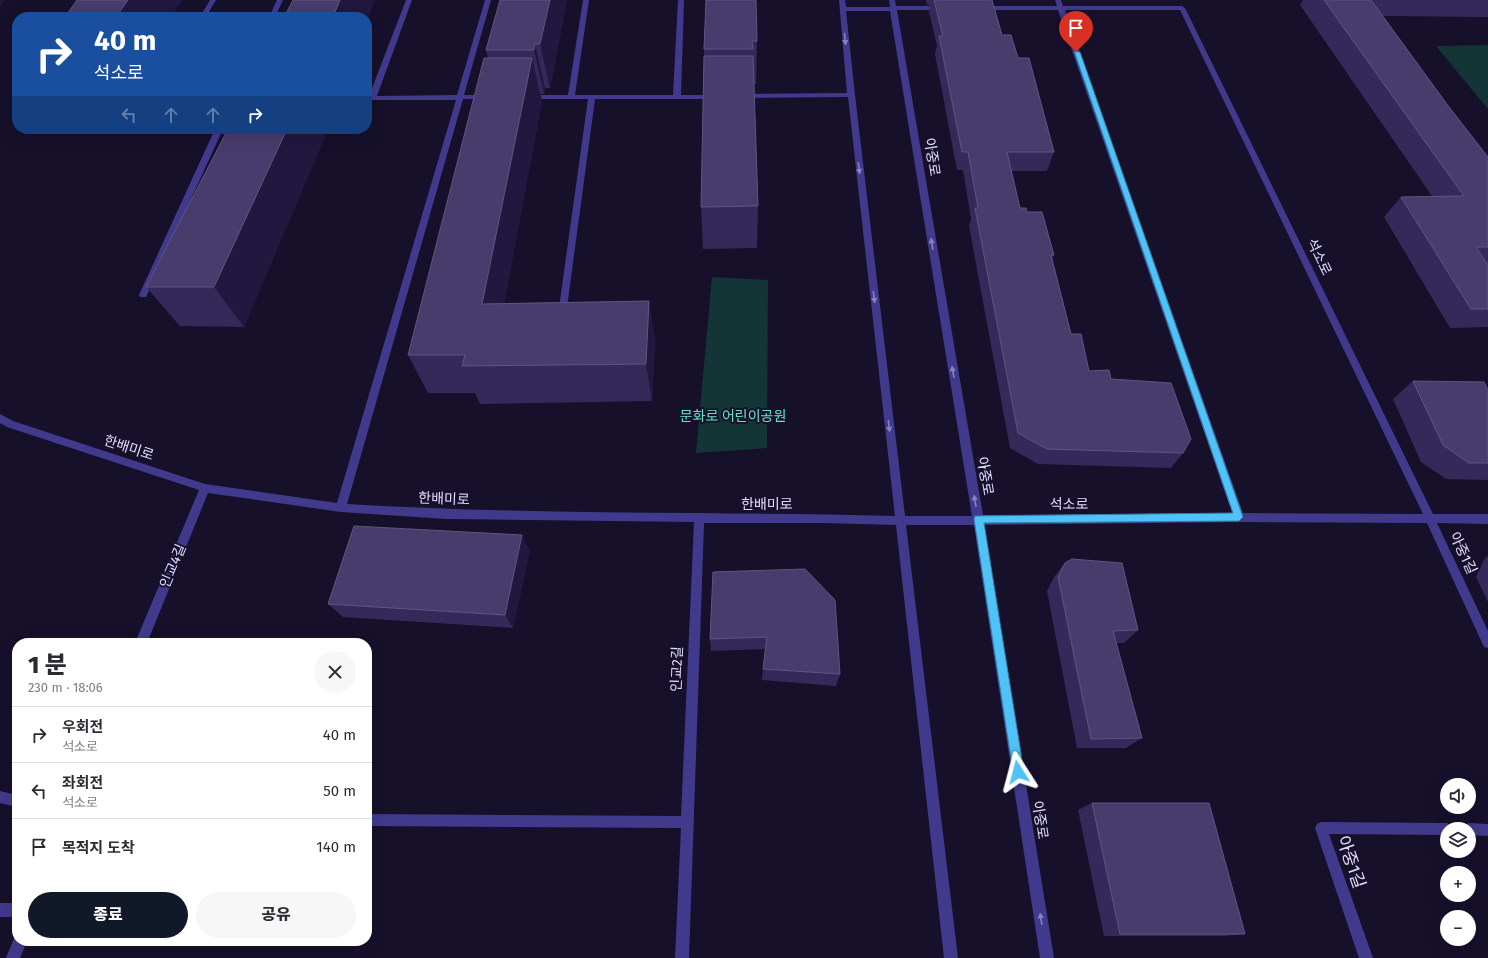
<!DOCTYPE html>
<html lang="ko">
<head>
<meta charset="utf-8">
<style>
  :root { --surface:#fff; --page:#f7f7f7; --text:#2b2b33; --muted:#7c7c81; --line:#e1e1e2; --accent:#111827 }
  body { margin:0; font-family:"Fira Sans","Noto Sans KR",sans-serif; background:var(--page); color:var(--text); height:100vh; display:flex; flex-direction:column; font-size:15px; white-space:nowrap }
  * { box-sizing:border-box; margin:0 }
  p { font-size:13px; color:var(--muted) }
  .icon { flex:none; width:22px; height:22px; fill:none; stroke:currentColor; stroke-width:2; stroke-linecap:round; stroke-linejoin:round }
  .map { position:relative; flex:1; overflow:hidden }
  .details { position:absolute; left:12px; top:638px; width:360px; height:308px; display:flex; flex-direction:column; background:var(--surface); border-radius:16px; box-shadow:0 4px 16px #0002 }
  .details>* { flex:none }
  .hud { position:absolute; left:12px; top:12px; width:360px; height:122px; border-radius:16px; box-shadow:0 4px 16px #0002; background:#1a4fa0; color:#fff; overflow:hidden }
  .buttons { position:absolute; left:1440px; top:778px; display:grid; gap:8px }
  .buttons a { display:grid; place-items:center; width:36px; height:36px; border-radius:50%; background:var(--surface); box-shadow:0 4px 16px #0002; font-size:20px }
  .pin { position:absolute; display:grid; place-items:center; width:34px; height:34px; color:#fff; margin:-41px -17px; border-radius:50% 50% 50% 0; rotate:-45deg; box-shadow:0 0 4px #0007 }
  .pin .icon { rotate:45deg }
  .me { position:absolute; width:44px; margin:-22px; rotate:351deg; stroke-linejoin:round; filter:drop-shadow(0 0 3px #0008) }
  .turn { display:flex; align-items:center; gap:14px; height:84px; padding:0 16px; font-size:18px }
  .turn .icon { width:52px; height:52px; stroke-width:2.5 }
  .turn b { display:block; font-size:28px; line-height:34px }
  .lanes { display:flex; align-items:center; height:38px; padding:0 16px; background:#0003; justify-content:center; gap:20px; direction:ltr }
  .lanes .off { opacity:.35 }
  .round { display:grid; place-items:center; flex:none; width:42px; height:42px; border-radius:21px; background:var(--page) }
  .head { display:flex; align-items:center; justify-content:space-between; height:68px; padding:0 16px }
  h1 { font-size:24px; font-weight:800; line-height:30px }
  .button { display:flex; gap:8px; margin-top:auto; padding:8px 16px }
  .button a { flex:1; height:46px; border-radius:24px; background:var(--accent); color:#fff; font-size:16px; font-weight:800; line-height:46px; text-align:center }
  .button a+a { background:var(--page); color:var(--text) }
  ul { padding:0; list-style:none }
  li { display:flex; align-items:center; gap:12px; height:56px; padding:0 16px; border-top:1px solid var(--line) }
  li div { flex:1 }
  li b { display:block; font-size:15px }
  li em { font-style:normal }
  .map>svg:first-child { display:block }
  .green { fill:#133536 }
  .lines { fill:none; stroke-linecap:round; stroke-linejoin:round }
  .minor { fill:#413a8c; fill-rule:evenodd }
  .wall { fill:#352959 }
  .shaded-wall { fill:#21173f }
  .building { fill:#473c6b; stroke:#5f5582 }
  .oneway { fill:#8982c0 }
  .route { fill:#4fc3f7; stroke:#337fa1 }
  .labels { text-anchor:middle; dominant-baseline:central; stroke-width:4; stroke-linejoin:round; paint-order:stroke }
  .street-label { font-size:14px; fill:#e0dbff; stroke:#16102b }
  .park-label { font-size:14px; fill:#62e4c9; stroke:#16102b }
  .near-street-label { font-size:17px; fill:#e0dbff; stroke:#16102b }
</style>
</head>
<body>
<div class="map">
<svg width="1488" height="958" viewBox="0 0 1488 958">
  <rect width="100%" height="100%" fill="#16102b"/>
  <!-- green -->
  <path class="green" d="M 1488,45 L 1488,109 L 1436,46 Z
    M 712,277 L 768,280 L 767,448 L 696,453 Z"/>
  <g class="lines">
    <!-- minor -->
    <path class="minor" d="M 210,0 L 216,0 L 206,17 L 200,17 Z
      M 277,0 L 283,0 L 275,17 L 269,17 Z
      M 406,0 L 412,0 L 377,96 L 457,95 L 485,0 L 491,0 L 464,95 L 487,95 L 491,97 L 487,99 L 463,99 L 347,504 C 464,511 581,512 698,513 C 764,514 829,514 895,516 L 848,97 L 741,98 L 737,96 L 741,94 L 847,93 L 839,0 L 845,0 L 846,7 L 890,7 L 889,0 L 895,0 L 896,6 L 943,6 L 946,8 L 943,10 L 897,10 L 983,515 L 1232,513 L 1058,10 L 981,10 L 978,8 L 981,6 L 1057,6 L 1055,0 L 1061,0 L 1063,6 L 1182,6 L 1185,8 L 1433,514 L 1488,514 L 1488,524 L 1437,523 L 1488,631 L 1488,648 L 1484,647 L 1427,523 L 1239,522 L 984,525 L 1054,958 L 1040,958 L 974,525 L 906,525 L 958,958 L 944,958 L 896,525 L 825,523 L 704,523 L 689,958 L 675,958 L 681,828 L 367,826 L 367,814 L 681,816 L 694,522 L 446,519 L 341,512 L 208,493 L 147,643 L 135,643 L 199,490 L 7,427 L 0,423 L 0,414 L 13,421 L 205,484 L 337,503 L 456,100 L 367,100 L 367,96 L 369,96 ZM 1065,10 L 1180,10 L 1423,514 L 1243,513 ZM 846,11 L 890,11 L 972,516 L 905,516 L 855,95 Z
      M 583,0 L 589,0 L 575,95 L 673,95 L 678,0 L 684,0 L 681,95 L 717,95 L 721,97 L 717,99 L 595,99 L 566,315 L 562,318 L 558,315 L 588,99 L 529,99 L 525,97 L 529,95 L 568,95 Z
      M 215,129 L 223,129 L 147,295 L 146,297 L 140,297 L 139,295 Z
      M 0,791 L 17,795 L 17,807 L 0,803 Z
      M 1321,822 L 1447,823 L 1451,825 L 1453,829 L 1447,829 L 1447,835 L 1329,834 L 1373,958 L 1359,958 L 1315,828 L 1317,824 Z
      M 1469,823 L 1488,824 L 1488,836 L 1469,835 L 1469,829 L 1463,829 L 1465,825 Z
      M 0,903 L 17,903 L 17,917 L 0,917 Z
      M 15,936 L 17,936 L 17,941 L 27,941 L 20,958 L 6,958 Z"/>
  </g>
  <!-- wall -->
  <path class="wall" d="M 567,0 L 550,88 L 545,88 L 544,94 L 541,94 L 542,101 L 504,303 L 649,301 L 655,341 L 652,401 L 480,404 L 475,393 L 428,393 L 408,355 L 488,58 L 486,50 Z
    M 706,0 L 757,41 L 756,84 L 754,84 L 758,206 L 757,248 L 703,249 L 701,207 L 704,49 Z
    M 926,0 L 992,0 L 1002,35 L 1018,58 L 1054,152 L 1047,171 L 1011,171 L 1020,208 L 1027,212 L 1054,255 L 1052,259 L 1071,334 L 1089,371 L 1111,379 L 1183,453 L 1171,468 L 1038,464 L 1010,448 L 969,226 L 971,219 L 963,170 L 957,170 L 935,54 L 937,46 L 929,12 L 930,5 L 927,5 Z
    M 1303,0 L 1488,0 L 1488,17 L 1383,16 L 1449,107 L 1488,157 L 1488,327 L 1450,328 L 1384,217 L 1401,197 L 1432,196 L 1300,5 Z
    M 228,129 L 328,129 L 244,327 L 180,326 L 146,287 Z
    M 1413,381 L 1488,390 L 1488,480 L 1446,479 L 1421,462 L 1393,399 Z
    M 530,550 L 513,628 L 343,617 L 328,604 Z
    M 1488,556 L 1488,602 L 1476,577 L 1485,558 Z
    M 1065,563 L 1138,630 L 1124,643 L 1116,643 L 1142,738 L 1126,748 L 1077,748 L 1047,591 L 1054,577 Z
    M 713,572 L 840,674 L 836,686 L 762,680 L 763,669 L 765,649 L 711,651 L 710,639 Z
    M 1092,803 L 1245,934 L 1224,936 L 1104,936 L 1078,810 Z"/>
  <!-- shaded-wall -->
  <path class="shaded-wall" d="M 0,0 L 5,0 L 0,6 Z
    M 128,0 L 182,0 L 171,17 L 116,17 Z
    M 340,0 L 375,0 L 367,21 L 367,17 L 333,17 Z
    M 550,0 L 567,0 L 550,88 L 540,44 Z
    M 535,44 L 545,88 L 544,94 L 534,50 Z
    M 532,58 L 542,101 L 497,343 L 482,304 Z
    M 287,129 L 328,129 L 244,327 L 214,287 Z
    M 649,301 L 655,341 L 652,401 L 646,364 Z
    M 522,535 L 530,550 L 513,628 L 505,615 Z"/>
  <!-- building -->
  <path class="building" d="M 77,0 L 128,0 L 116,17 L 65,17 Z
    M 293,0 L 340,0 L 333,17 L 284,17 Z
    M 500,0 L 550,0 L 540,44 L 535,44 L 534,50 L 486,50 Z
    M 706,0 L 756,0 L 757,41 L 752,41 L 753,49 L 704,49 Z
    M 934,0 L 992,0 L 1002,35 L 1011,35 L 1018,58 L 1029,58 L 1054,152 L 1007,152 L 1020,208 L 1026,208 L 1027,212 L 1042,212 L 1054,255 L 1051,255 L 1071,334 L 1081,334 L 1089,371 L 1109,370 L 1111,379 L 1171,383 L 1191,439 L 1183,453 L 1047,449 L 1018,433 L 975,208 L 978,208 L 968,152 L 962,152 L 939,36 L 943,36 Z
    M 1324,0 L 1371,0 L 1449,107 L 1488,157 L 1488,247 L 1476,247 L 1488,265 L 1488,309 L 1471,309 L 1401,197 L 1464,196 Z
    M 704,56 L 753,56 L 758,206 L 701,207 Z
    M 484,58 L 532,58 L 482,304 L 649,301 L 646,364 L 462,366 L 465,355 L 408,355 Z
    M 228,129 L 287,129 L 214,287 L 146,287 Z
    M 1413,381 L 1484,382 L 1488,390 L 1488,463 L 1469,463 L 1443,445 Z
    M 354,526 L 522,535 L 505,615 L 328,604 Z
    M 1072,559 L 1122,563 L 1138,630 L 1113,631 L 1142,738 L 1091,739 L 1058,577 L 1065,563 Z
    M 805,569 L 835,600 L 840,674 L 763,669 L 767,637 L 710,639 L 713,572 Z
    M 1092,803 L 1209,803 L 1245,934 L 1120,934 Z"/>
  <!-- one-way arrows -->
  <defs><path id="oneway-solid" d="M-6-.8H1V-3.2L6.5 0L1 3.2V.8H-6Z"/></defs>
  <g class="oneway">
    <use href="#oneway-solid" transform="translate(845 39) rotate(85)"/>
    <use href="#oneway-solid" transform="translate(859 168) rotate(83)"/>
    <use href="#oneway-solid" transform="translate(932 244) rotate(-99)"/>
    <use href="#oneway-solid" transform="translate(874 297) rotate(83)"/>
    <use href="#oneway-solid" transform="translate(953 372) rotate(-100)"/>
    <use href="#oneway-solid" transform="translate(889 426) rotate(83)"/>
    <use href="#oneway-solid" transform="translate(975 501) rotate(-100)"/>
    <use href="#oneway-solid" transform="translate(1041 919) rotate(-99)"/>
  </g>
  <!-- route -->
  <path class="route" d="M 1074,51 L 1080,52 L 1243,517 L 1239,521 L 984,523 L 1024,772 L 1022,775 L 1018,777 L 1014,775 L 1013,772 L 974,519 L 975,516 L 1233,513 Z"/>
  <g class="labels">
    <!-- street labels -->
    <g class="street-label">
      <text transform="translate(932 157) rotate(81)">아중로</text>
      <text transform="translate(1319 257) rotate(64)">석소로</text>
      <text transform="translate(129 448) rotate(18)">한배미로</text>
      <text transform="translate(985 476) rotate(80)">아중로</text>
      <text transform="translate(444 499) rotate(2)">한배미로</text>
      <text x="767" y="504">한배미로</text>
      <text x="1069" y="504">석소로</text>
      <text transform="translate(1463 553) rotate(65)">아중1길</text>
      <text transform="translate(173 566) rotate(-67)">인교4길</text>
      <text transform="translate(677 669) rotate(-88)">인교2길</text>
      <text transform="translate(1040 820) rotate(81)">아중로</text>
    </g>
    <!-- park labels -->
    <g class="park-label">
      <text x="733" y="416">문화로 어린이공원</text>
    </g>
    <!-- near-street labels -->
    <g class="near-street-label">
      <text transform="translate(1351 862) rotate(71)">아중1길</text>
    </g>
  </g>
</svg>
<div class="buttons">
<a><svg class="icon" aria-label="sound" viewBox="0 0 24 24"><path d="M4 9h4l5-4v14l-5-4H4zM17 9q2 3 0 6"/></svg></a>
<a><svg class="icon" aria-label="layers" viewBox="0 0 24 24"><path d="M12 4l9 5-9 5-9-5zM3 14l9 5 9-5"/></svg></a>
<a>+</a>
<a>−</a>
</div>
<div class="pin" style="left:1076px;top:52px;background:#d93025"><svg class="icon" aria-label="arrive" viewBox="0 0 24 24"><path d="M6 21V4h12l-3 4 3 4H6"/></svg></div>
<svg class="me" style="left:1018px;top:772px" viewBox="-20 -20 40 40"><path d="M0-17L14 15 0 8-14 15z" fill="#4fc3f7" stroke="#fff" stroke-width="4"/></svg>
<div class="hud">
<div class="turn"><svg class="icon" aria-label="right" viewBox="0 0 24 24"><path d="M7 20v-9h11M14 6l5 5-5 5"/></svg><div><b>40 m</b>석소로</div></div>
<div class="lanes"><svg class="icon off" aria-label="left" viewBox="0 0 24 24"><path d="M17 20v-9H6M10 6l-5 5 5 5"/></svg><svg class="icon off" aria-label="ahead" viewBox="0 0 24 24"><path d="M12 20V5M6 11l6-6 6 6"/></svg><svg class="icon off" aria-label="ahead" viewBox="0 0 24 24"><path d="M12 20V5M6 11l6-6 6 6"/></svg><svg class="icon" aria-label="right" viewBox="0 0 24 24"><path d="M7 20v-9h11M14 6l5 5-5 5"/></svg></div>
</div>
<section class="details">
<div class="head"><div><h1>1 분</h1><p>230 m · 18:06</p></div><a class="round"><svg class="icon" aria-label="close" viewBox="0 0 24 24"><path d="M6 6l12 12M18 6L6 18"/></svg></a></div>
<ul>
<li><svg class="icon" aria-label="right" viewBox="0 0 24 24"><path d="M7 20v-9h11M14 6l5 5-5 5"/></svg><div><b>우회전</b><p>석소로</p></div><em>40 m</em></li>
<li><svg class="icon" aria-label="left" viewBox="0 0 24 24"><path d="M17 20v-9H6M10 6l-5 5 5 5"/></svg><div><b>좌회전</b><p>석소로</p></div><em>50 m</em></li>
<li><svg class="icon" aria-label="arrive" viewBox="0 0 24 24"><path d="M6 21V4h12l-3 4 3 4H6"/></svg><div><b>목적지 도착</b></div><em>140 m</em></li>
</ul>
<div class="button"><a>종료</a><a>공유</a></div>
</section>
</div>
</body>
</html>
